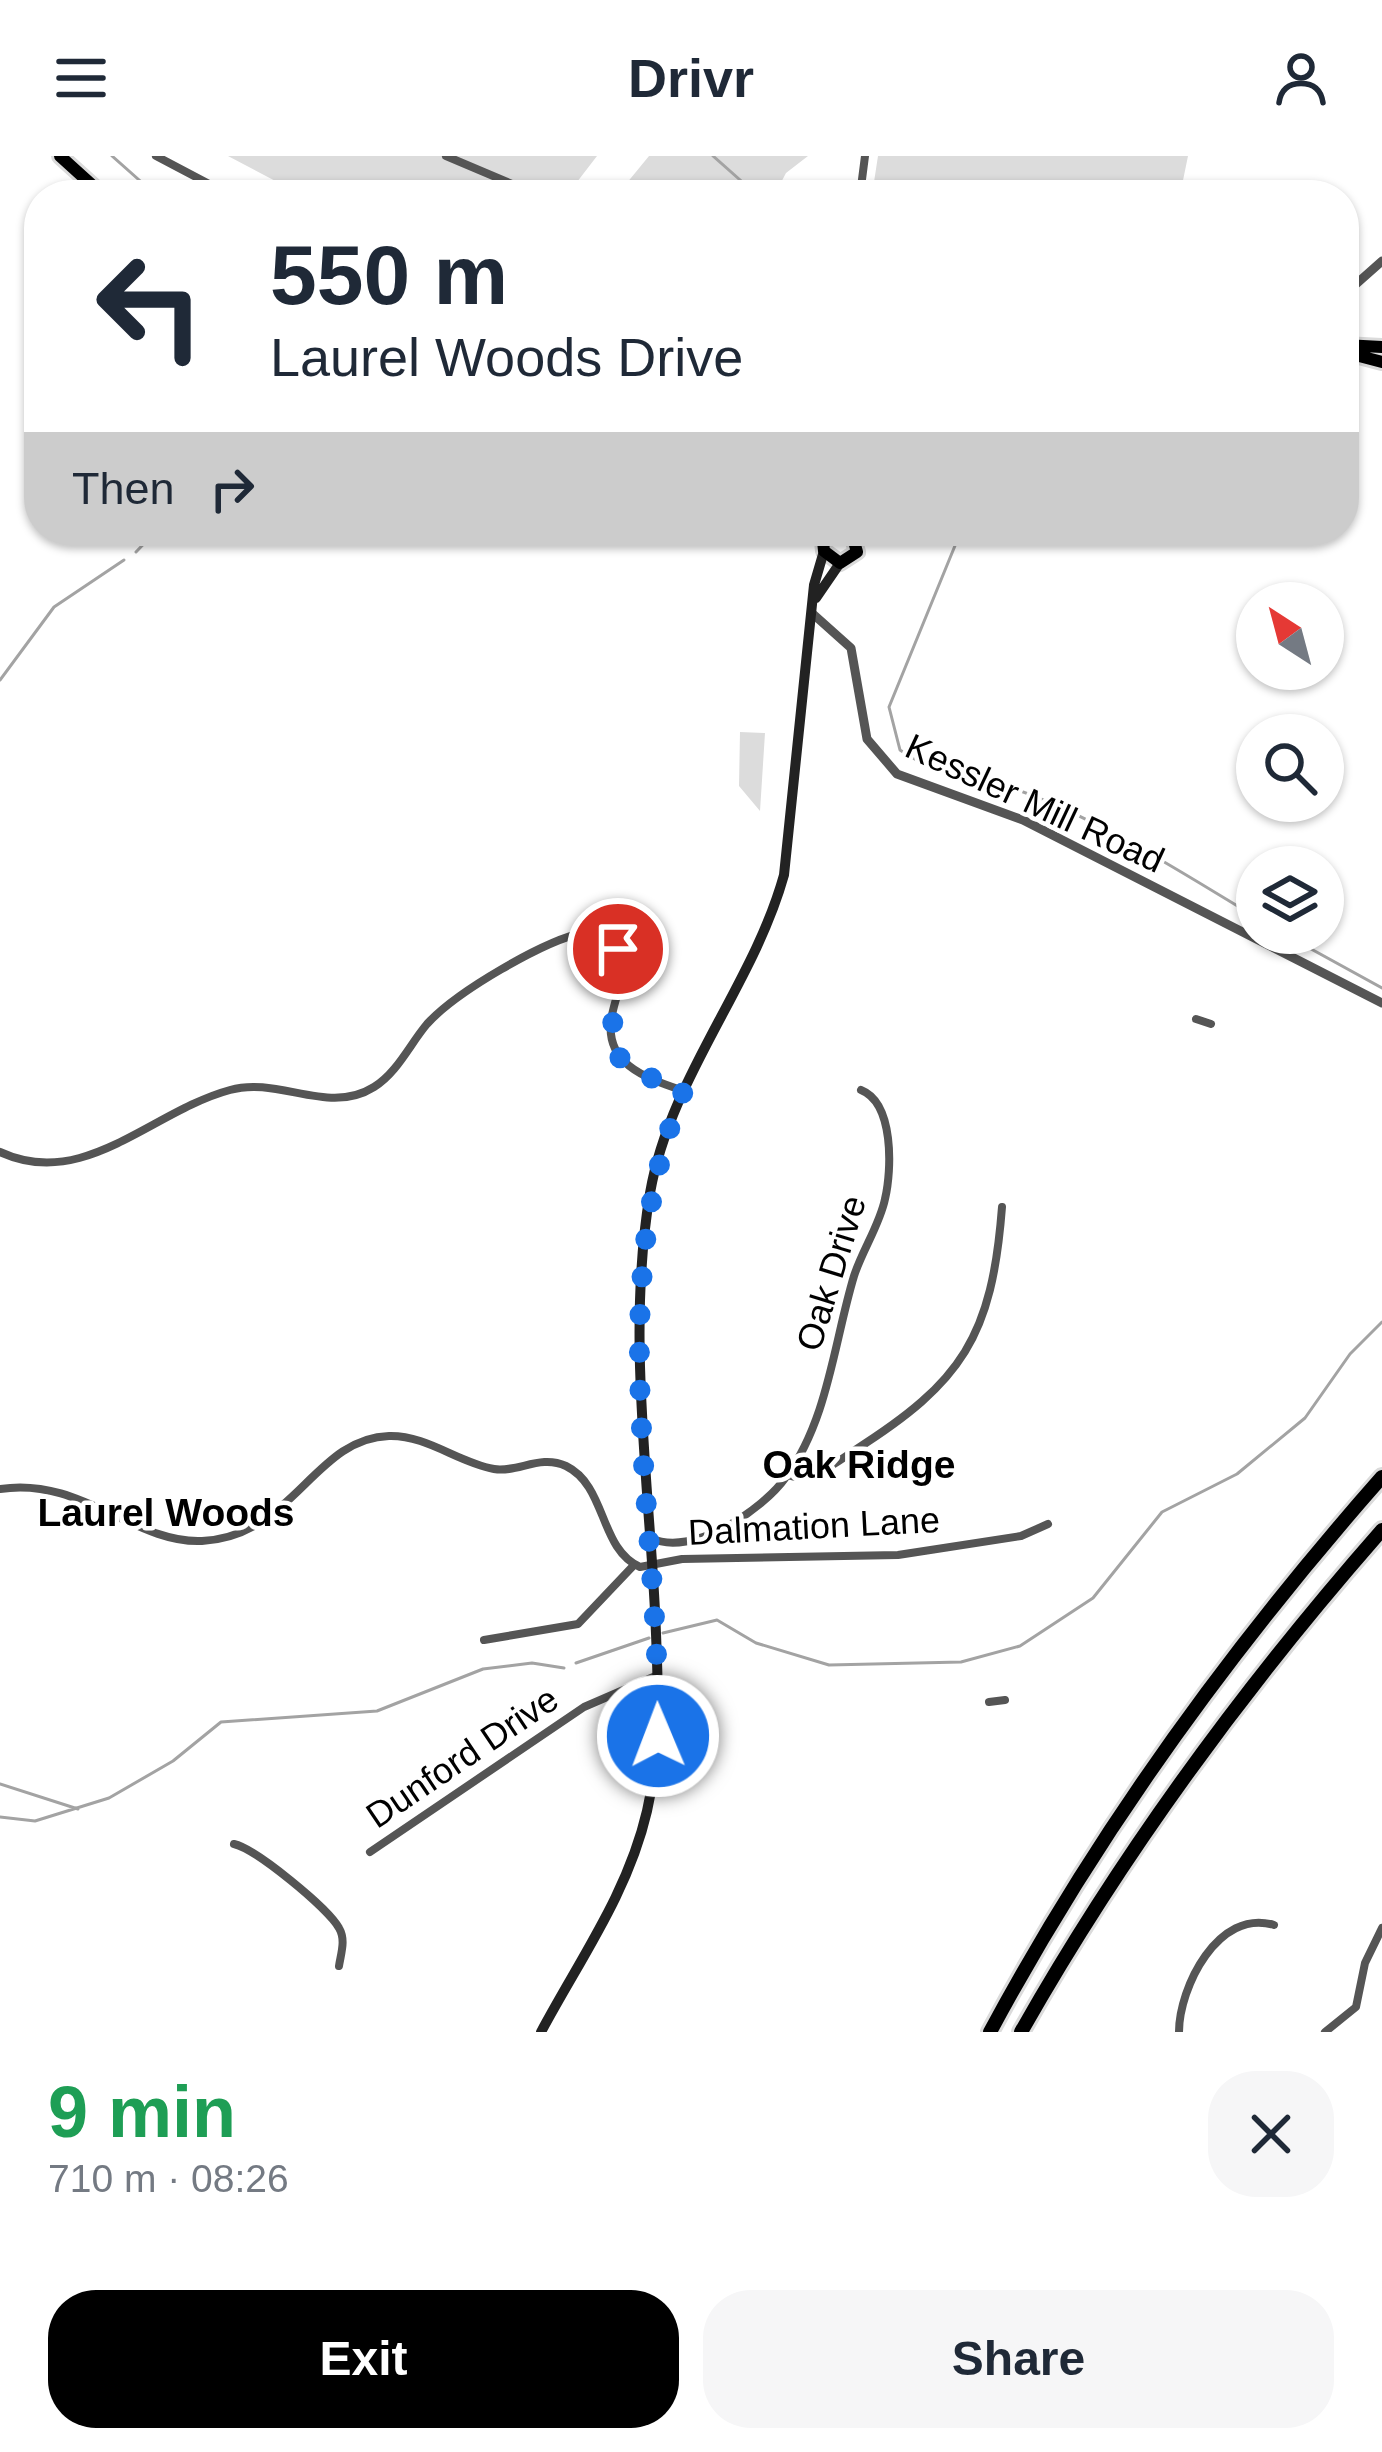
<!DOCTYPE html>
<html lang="en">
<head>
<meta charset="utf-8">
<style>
  :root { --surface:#fff; --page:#f6f6f7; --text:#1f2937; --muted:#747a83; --accent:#000 }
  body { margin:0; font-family:Helvetica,sans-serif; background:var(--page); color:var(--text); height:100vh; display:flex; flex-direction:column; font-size:45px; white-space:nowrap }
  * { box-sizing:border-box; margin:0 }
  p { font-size:39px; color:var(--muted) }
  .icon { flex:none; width:66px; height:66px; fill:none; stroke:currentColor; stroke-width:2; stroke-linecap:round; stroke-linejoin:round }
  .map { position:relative; height:1876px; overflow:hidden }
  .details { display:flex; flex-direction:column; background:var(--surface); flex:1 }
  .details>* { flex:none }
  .hud { position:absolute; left:24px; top:24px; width:1335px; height:366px; border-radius:48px; box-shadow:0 3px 9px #0004; background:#fff; color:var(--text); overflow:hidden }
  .needle { width:78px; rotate:324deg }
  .controls { position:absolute; left:1236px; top:426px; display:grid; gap:24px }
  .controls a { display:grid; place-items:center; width:108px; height:108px; border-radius:50%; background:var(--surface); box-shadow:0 3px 9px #0004; font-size:60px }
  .pin { position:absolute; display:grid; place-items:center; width:102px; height:102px; color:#fff; margin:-51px; border:6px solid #fff; border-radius:50%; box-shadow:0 3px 12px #0007 }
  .me { position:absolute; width:132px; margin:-66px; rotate:359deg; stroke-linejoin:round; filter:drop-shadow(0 0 9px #0008) }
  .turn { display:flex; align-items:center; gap:42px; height:252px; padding:0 48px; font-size:54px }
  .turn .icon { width:156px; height:156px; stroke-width:2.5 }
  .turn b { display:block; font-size:84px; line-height:102px }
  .then { display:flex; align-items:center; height:114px; padding:0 48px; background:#0003; gap:24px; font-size:45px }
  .round { display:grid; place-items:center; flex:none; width:126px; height:126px; border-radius:48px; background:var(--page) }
  .headline { display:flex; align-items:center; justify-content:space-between; height:204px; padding:0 48px }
  h1 { font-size:72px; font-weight:600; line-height:90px; color:#1e9e55 }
  .cta { display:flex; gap:24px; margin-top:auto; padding:24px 48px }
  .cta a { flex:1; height:138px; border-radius:48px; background:var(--accent); color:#fff; font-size:48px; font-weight:600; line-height:138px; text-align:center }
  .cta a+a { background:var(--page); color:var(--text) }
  header { display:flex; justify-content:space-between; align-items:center; height:156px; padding:0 48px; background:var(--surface); font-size:54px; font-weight:600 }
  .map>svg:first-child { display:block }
  .green { fill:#dcdcdc }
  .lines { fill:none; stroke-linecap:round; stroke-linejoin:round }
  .stream { stroke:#a3a3a3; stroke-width:3 }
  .primary-casing { stroke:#dbdbdb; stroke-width:18 }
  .motorway-casing { stroke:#dbdbdb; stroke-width:20 }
  .minor { stroke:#555; stroke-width:8 }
  .tertiary { stroke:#555; stroke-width:9 }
  .secondary { stroke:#222; stroke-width:10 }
  .primary { stroke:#000; stroke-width:12 }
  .motorway { stroke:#000; stroke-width:14 }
  .route { stroke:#1a73e8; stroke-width:21; stroke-dasharray:0 37.8 }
  .labels { text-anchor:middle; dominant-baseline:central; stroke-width:9; stroke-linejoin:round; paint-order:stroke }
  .street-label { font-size:36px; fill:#000; stroke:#fff }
  .neighbourhood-label { font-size:39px; font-weight:bold; fill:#000; stroke:#fff }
</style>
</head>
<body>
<header><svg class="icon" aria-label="menu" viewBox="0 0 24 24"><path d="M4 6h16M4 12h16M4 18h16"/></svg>Drivr<svg class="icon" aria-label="person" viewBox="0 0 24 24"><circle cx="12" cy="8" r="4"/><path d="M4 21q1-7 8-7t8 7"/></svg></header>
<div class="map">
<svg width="1382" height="1876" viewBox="0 0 1382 1876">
  <rect width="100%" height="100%" fill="#fff"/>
  <!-- green -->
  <path class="green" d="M 228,0 L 597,0 L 567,39 L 302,39 Z
    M 649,0 L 808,0 L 786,17 L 775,38 L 617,39 Z
    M 878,0 L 1188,0 L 1180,39 L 872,39 Z
    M 740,576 L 765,577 L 760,655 L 739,630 Z"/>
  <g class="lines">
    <!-- stream -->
    <path class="stream" d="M 112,0 L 156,39
      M 713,0 L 757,39
      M 961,375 L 889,551 L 900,594 C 940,622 969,617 1012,632 C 1094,660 1183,717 1257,762
      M 136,396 L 156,375
      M 0,524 L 54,451 L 124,404
      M 1282,777 L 1382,832
      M 663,1477 L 717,1464 L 756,1487 L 829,1509 L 961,1506 L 1020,1490 L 1093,1442 L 1162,1356 L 1237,1318 L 1305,1262 L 1350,1198 L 1382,1166
      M 576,1507 L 649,1482
      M 0,1628 L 78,1653
      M 0,1661 L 35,1665 L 109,1642 L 173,1605 L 221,1566 L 377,1555 L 483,1513 L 532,1507 L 564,1512"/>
    <!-- primary casing -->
    <g class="primary-casing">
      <path id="primary" d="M 60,0 L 103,39
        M 1344,189 L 1382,191
        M 1344,196 L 1382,206
        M 822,375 L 824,395 L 840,407 L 857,396 L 851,375"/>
    </g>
    <!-- motorway casing -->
    <g class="motorway-casing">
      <path id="motorway" d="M 990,1876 C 1098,1675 1231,1492 1382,1321
        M 1021,1876 C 1123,1696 1245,1530 1382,1374"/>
    </g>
    <!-- minor -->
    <path class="minor" d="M 156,0 L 230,39
      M 446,0 L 538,39
      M 860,39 L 865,0
      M 1196,863 L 1211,868
      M 0,996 C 84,1035 152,955 230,934 C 279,920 328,960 374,931 C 397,917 410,888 427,868 C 456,836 543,785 585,776 L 607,781 L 622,801 C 625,821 616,839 612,859 C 602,908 646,922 684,935
      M 788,1319 C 810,1328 837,1306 855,1294 C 962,1226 992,1181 1002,1051
      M 0,1333 C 80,1320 135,1388 202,1385 C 293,1381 314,1282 389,1280 C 427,1279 457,1306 494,1313 C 518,1317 540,1298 566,1310 C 607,1330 599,1393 640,1411 L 682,1403 L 898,1399 L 1021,1380 L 1048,1368
      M 651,1382 C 691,1402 763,1354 786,1321 C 828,1264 834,1186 854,1120 C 862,1095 880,1068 885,1043 C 892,1013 894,947 861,934
      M 484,1484 L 578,1468 L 634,1409
      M 989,1546 L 1005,1544
      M 234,1688 C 256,1693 328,1752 339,1772 C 346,1784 341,1797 339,1810
      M 370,1696 L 584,1551 L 658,1519
      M 1179,1876 C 1179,1832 1218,1752 1274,1769
      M 1325,1876 L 1356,1851 L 1365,1807 L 1382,1772"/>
    <!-- tertiary -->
    <path class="tertiary" d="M 1344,147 L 1355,129 L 1382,105
      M 813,458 L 851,492 L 867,583 L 897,618 L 1023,664 L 1382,847"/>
    <!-- secondary -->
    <path class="secondary" d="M 816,442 L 840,407
      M 541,1876 C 580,1803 628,1737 647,1655 C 662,1589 658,1523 655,1455 C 648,1318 627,1173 650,1037 C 670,921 753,830 784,719 L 814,429 L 824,395"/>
    <!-- primary -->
    <use href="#primary" class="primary"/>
    <!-- motorway -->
    <use href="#motorway" class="motorway"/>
  </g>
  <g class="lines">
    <!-- route -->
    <path class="route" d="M 618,793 C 646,858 551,892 684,934 C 600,1136 661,1368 658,1580"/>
  </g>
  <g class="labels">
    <!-- street labels -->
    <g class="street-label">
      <text transform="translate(1035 647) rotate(25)">Kessler Mill Road</text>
      <text transform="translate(831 1117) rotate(-73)">Oak Drive</text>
      <text transform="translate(814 1370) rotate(-3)">Dalmation Lane</text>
      <text transform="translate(462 1601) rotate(-34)">Dunford Drive</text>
    </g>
    <!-- neighbourhood labels -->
    <g class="neighbourhood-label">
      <text x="859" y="1308">Oak Ridge</text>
      <text x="166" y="1356">Laurel Woods</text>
    </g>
  </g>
</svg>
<div class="controls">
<a><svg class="needle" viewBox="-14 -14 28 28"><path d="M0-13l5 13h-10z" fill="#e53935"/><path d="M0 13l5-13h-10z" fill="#747a83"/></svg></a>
<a><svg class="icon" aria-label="search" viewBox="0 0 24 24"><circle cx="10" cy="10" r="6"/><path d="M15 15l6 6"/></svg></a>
<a><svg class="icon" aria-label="layers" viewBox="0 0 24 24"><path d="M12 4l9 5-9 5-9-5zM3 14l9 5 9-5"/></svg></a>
</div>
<div class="pin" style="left:618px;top:793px;background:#d93025"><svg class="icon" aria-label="arrive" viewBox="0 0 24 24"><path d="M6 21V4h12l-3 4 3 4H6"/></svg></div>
<svg class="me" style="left:658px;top:1580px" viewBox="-20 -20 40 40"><circle r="17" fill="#1a73e8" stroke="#fff" stroke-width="3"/><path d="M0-11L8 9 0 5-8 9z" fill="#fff"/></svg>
<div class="hud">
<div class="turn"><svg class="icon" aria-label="left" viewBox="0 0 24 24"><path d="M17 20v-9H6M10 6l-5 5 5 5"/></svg><div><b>550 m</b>Laurel Woods Drive</div></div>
<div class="then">Then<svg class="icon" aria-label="right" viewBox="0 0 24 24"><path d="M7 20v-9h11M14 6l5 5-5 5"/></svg></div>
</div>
</div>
<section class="details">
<div class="headline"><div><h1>9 min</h1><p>710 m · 08:26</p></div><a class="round"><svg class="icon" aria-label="close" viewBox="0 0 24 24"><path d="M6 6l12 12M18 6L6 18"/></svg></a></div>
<div class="cta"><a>Exit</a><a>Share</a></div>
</section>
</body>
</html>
